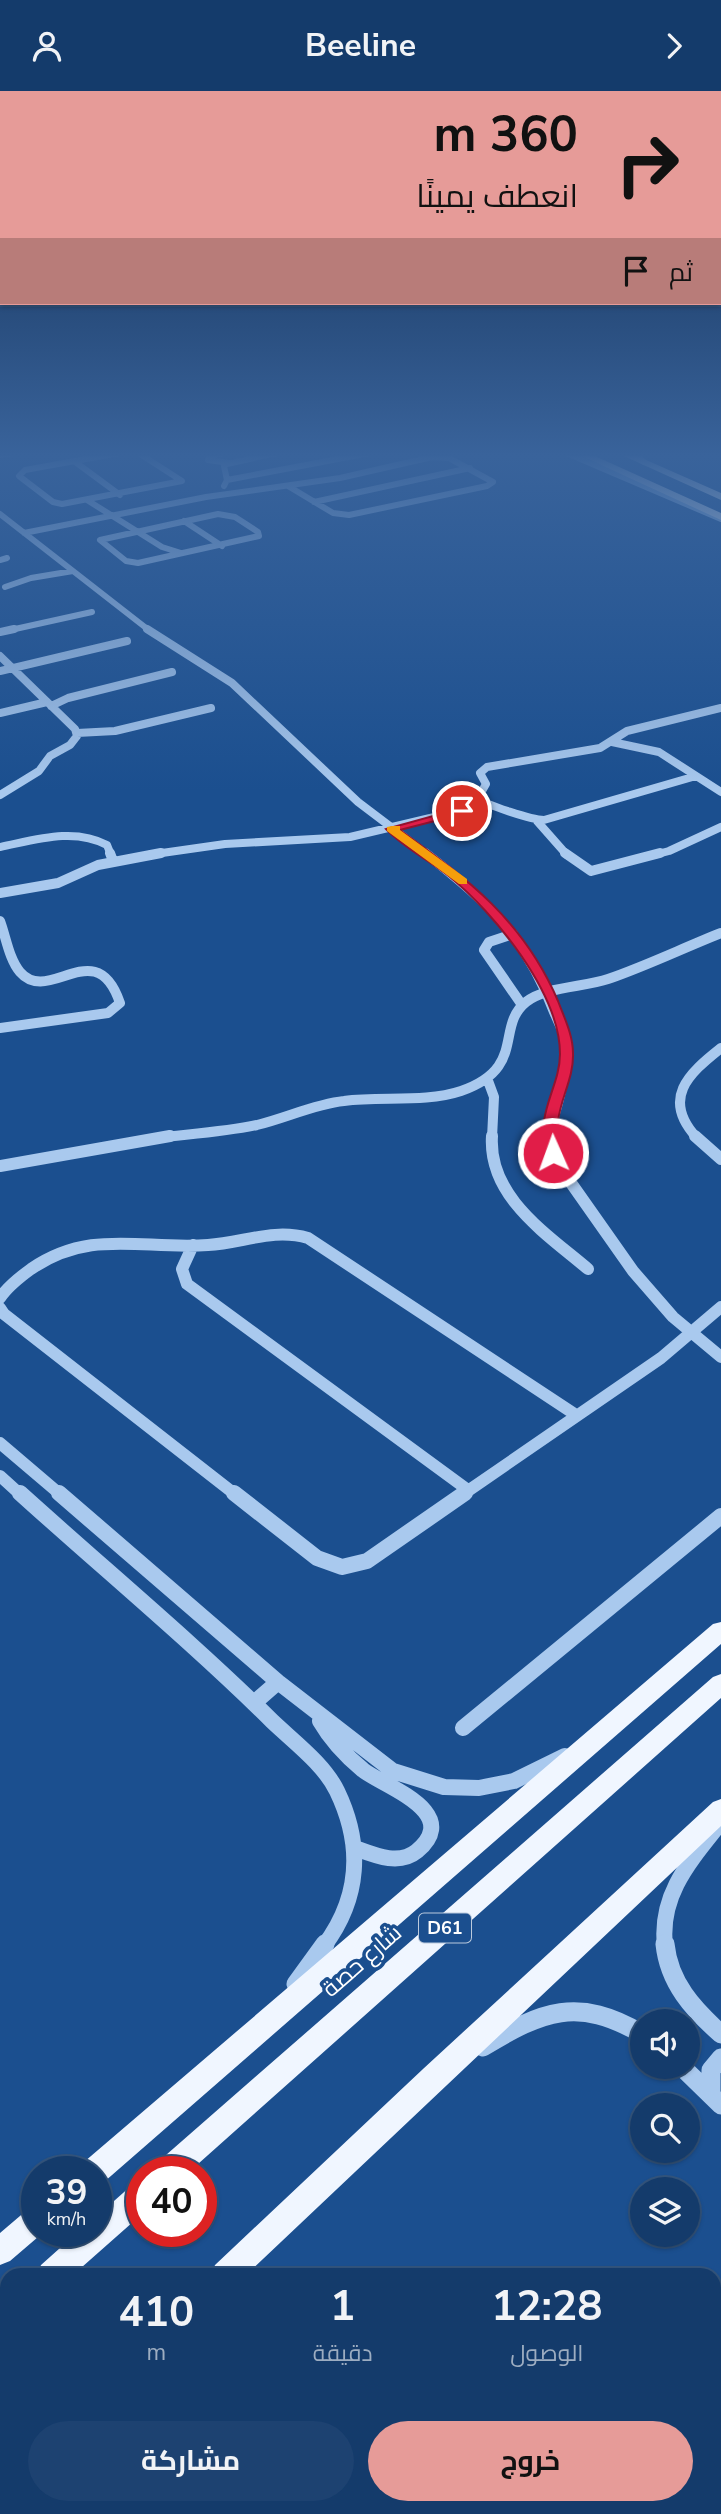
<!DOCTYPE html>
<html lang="ar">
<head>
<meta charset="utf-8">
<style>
  :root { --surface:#143b6b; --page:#1d4271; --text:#f1f3f6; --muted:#9dadc1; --line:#33557e; --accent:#e69b98 }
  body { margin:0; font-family:"Nunito Sans",Cairo,sans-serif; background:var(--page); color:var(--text); direction:rtl; height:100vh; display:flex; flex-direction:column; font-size:26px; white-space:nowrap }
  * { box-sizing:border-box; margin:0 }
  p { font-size:23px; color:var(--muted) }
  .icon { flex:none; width:38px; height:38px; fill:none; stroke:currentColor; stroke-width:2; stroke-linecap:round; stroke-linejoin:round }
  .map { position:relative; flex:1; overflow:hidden; direction:ltr }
  .sheet { position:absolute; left:0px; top:2177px; width:721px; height:247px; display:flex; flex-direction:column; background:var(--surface); border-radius:21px 21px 0 0; box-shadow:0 2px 5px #0004,0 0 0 2px var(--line); direction:rtl }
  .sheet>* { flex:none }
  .top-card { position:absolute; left:0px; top:0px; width:721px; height:214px; box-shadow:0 2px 5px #0004,0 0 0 2px var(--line); direction:rtl; background:#e69b98; color:#111; overflow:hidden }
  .controls { position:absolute; left:630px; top:1918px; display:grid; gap:14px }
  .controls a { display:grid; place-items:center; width:70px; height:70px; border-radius:50%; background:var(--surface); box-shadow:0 2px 5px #0004,0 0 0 2px var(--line); font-size:35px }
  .speed { position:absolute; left:21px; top:2065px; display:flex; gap:14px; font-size:35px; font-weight:700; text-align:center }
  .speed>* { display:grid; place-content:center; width:91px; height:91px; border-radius:50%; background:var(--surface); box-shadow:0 2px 5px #0004,0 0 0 2px var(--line); line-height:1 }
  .speed small { font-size:18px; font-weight:400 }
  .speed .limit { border:10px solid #d22; background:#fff; color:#111 }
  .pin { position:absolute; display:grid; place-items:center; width:60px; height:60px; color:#fff; margin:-30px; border:4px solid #fff; border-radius:50%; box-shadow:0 2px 7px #0007 }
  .me { position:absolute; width:77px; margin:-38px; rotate:358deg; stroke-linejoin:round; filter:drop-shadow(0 0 5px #0008) }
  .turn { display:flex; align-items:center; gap:24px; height:147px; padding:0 28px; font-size:32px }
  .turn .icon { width:91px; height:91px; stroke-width:2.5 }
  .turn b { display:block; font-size:49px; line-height:60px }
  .then { display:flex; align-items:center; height:66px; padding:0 28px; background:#0003; gap:14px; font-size:26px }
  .eta { display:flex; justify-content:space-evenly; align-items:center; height:119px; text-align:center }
  .eta b { font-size:42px; font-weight:700; line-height:49px }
  .cta { display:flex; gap:14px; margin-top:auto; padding:14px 28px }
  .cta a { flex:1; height:80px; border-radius:42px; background:var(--accent); color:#111; font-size:28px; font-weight:700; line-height:80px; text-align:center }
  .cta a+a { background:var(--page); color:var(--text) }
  header { display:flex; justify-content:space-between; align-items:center; height:91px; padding:0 28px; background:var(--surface); font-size:32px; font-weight:700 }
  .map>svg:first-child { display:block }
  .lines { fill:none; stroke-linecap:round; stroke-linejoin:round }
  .minor-far5 { stroke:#a9c9ee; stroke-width:6 }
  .minor-far4 { stroke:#a9c9ee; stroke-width:8 }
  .minor-far3 { stroke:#a9c9ee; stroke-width:10 }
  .minor-far2 { stroke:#a9c9ee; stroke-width:12 }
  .minor-far1 { stroke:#a9c9ee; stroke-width:16 }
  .minor { stroke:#a9c9ee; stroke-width:19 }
  .major { fill:#f0f6ff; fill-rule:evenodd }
  .highway { fill:#fff; fill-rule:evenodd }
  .route { fill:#e11d48; stroke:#92132f; stroke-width:2 }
  .slow { fill:#f59e0b }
  .labels { text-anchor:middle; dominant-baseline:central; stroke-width:7; stroke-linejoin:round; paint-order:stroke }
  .shield { fill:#1b4f8f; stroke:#bbcadd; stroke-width:2 }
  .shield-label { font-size:18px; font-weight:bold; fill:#fff }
  .near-street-label { font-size:23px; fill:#fff; stroke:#1b4f8f }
</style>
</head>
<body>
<header><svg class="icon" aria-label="forward" viewBox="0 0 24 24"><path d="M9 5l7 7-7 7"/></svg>Beeline<svg class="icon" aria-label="person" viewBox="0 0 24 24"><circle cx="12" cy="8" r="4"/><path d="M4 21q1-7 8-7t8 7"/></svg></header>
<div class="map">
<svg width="721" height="2423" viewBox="0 0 721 2423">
  <rect width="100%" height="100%" fill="#1b4f8f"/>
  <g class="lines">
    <!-- minor-far5 -->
    <path class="minor-far5" d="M 125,361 L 25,379 L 19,385 L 53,411 L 62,413 L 182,390 L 137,361
      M 226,361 L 211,365 L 208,369 L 229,372
      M 564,361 L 721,428
      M 631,361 L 644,371
      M 0,364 L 19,361
      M 74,370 L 120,404
      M 227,389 L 375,361
      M 224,395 L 227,389 L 224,375 L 227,373 L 281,361
      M 87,409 L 162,456 L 181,462
      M 314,411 L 470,377
      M 0,423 L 150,540
      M 218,423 L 235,426 L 258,441 L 259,445 L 138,472 L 126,470 L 100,449 Z
      M 184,430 L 222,455
      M 24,442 L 206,406 L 340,387 L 432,366 L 449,367 L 493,391 L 487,395 L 349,424 L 333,422 L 288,395
      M 0,469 L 7,467
      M 5,496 L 31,487 L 73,480
      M 6,540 L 92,521"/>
    <!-- minor-far4 -->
    <path class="minor-far4" d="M 147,538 L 232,592 L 358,711 L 428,764
      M 0,541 L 14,538
      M 0,565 L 75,638 L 77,645 L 70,654 L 50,665 L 39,680 L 0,704
      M 0,580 L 127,550
      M 51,615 L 68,607 L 172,581
      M 0,622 L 47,611
      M 77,642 L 115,640 L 211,617
      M 612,651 L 659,661 L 721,701
      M 696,685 L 544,729 C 533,729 485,714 478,707 L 486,693 L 480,682 L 487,676 L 600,657 L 627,640 L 721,617
      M 537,730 L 567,764
      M 0,756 C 35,749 74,736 107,754 L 111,764
      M 148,764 L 225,753 L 350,746 L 485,714
      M 654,764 L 669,760 L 721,736"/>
    <!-- minor-far3 -->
    <path class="minor-far3" d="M 110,762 L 113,770
      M 425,762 C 486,808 527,848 554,921 C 558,930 564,941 565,951 C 569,981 558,1011 550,1040 L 552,1047
      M 565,762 L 591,780 L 660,762
      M 0,802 L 58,792 L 98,774 L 161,762
      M 0,830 C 6,846 9,868 20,881 C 49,915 96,841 120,912 L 108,922 L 0,937
      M 513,843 L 489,851 L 484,859 L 522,914
      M 487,987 L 494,1006 L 492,1047
      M 157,1047 C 190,1043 224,1041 257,1034 C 286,1027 315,1013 344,1010 C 382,1005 425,1012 461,1000 C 527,977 495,936 526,911 C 544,896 585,896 608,888 C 646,875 683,857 721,842
      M 697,1047 C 661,1008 688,983 721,957"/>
    <!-- minor-far2 -->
    <path class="minor-far2" d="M 492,1045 C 488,1106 547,1143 588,1178
      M 551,1045 L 557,1072 L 633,1180 L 673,1226 L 721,1266
      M 695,1045 L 721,1068
      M 0,1075 L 170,1045
      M 193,1154 L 182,1178 L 187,1193 L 468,1399
      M 0,1207 C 8,1195 20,1186 31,1178 C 91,1137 142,1159 208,1154 C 243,1152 273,1137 308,1147 L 576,1324
      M 0,1217 L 4,1223 L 236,1404
      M 0,1352 L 61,1404
      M 0,1385 L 21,1404
      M 462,1404 L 661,1267 L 721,1216"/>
    <!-- minor-far1 -->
    <path class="minor-far1" d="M 20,1402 C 104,1478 192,1551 272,1630 C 294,1651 324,1673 337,1700 C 363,1754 360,1807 324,1855
      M 59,1402 L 278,1591 L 393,1680 L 444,1696 L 479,1697 L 514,1690 L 565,1665
      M 234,1402 L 317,1467 L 342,1476 L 367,1470 L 465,1402
      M 254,1612 L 278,1591
      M 320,1630 C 331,1649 346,1665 363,1679 C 385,1696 463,1721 417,1760 C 399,1775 374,1764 355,1757
      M 463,1637 L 721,1425
      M 665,1855 C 659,1803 691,1769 721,1731"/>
    <!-- minor -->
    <path class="minor" d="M 665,1853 C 669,1892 693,1918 721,1943
      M 296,1893 L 325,1853
      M 483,1956 C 542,1920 578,1905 642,1943
      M 682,1976 L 721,2014
      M 711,2003 L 711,1979 L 721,1967"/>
    <!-- major -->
    <path class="major" d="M 721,1531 L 721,1553 L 104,2091 L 96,2094 L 96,2081 L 80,2081 L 84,2071 L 713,1533 Z
      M 721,1583 L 721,1607 L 189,2081 L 154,2081 L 158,2071 L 713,1586 Z
      M 721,1708 L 721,1735 L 246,2184 L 211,2184 L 215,2174 L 423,1978 L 713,1711 Z
      M 142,2090 L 142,2123 L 73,2184 L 37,2184 L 41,2174 L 79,2140 L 96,2140 L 96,2126 L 132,2094 Z
      M 37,2115 L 37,2140 L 45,2140 L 10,2170 L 0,2174 L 0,2142 L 27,2119 Z
      M 7,2208 L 7,2241 L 0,2244 L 0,2211 Z
      M 7,2372 L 7,2406 L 0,2409 L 0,2374 Z"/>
    <!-- highway -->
    <path class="highway" d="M 573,361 L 586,361 L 721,422 L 721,429 Z
      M 615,361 L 628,361 L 721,402 L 721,409 Z"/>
  </g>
  <!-- sky -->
  <linearGradient id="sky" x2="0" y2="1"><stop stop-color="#0f2b4f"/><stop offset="0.52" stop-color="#39639b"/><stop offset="1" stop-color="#39639b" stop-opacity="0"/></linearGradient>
  <rect width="721" height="700" fill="url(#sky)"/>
  <!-- route -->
  <path class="route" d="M 462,717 L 467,720 L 466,722 L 400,739 C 468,788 524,830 558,910 C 564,926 573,944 573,962 C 574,986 561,1006 558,1030 C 557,1040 560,1052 560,1062 L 553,1067 L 546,1062 C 545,1052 543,1040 544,1030 C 547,1007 560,987 560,963 C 560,902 494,822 450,786 C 429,769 404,757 386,738 Z"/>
  <!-- slow -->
  <path class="slow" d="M 392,735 L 400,735 L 400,739 L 467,788 L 467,793 L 459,793 L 387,740 L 387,736 Z"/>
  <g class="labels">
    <!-- shield labels -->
    <rect class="shield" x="419" y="1822.5" width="52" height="29" rx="5"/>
    <g class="shield-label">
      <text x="445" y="1837">D61</text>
    </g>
    <!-- near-street labels -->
    <g class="near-street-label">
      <text transform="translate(362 1870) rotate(-41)">شارع حصة</text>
    </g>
  </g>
</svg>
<div class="controls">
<a><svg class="icon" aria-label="sound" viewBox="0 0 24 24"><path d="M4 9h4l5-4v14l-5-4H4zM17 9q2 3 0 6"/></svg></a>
<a><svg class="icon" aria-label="search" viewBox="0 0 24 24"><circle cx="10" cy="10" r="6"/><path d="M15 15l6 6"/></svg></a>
<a><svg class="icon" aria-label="layers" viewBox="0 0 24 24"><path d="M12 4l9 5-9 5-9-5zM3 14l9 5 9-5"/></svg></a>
</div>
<div class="speed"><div>39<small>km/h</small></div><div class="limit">40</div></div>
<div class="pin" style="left:462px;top:720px;background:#d93025"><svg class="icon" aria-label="arrive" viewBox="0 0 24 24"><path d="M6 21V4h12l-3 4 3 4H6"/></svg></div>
<svg class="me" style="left:553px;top:1062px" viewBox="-20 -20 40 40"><circle r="17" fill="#e11d48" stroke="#fff" stroke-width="3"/><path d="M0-11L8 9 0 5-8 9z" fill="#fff"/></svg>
<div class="top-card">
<div class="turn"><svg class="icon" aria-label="right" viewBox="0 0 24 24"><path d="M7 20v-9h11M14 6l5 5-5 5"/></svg><div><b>360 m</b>انعطف يمينًا</div></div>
<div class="then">ثم<svg class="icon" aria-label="arrive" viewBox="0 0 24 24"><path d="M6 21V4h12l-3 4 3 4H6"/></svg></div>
</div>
<section class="sheet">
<div class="eta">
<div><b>12:28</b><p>الوصول</p></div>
<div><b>1</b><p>دقيقة</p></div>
<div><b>410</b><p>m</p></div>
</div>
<div class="cta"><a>خروج</a><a>مشاركة</a></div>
</section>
</div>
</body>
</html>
